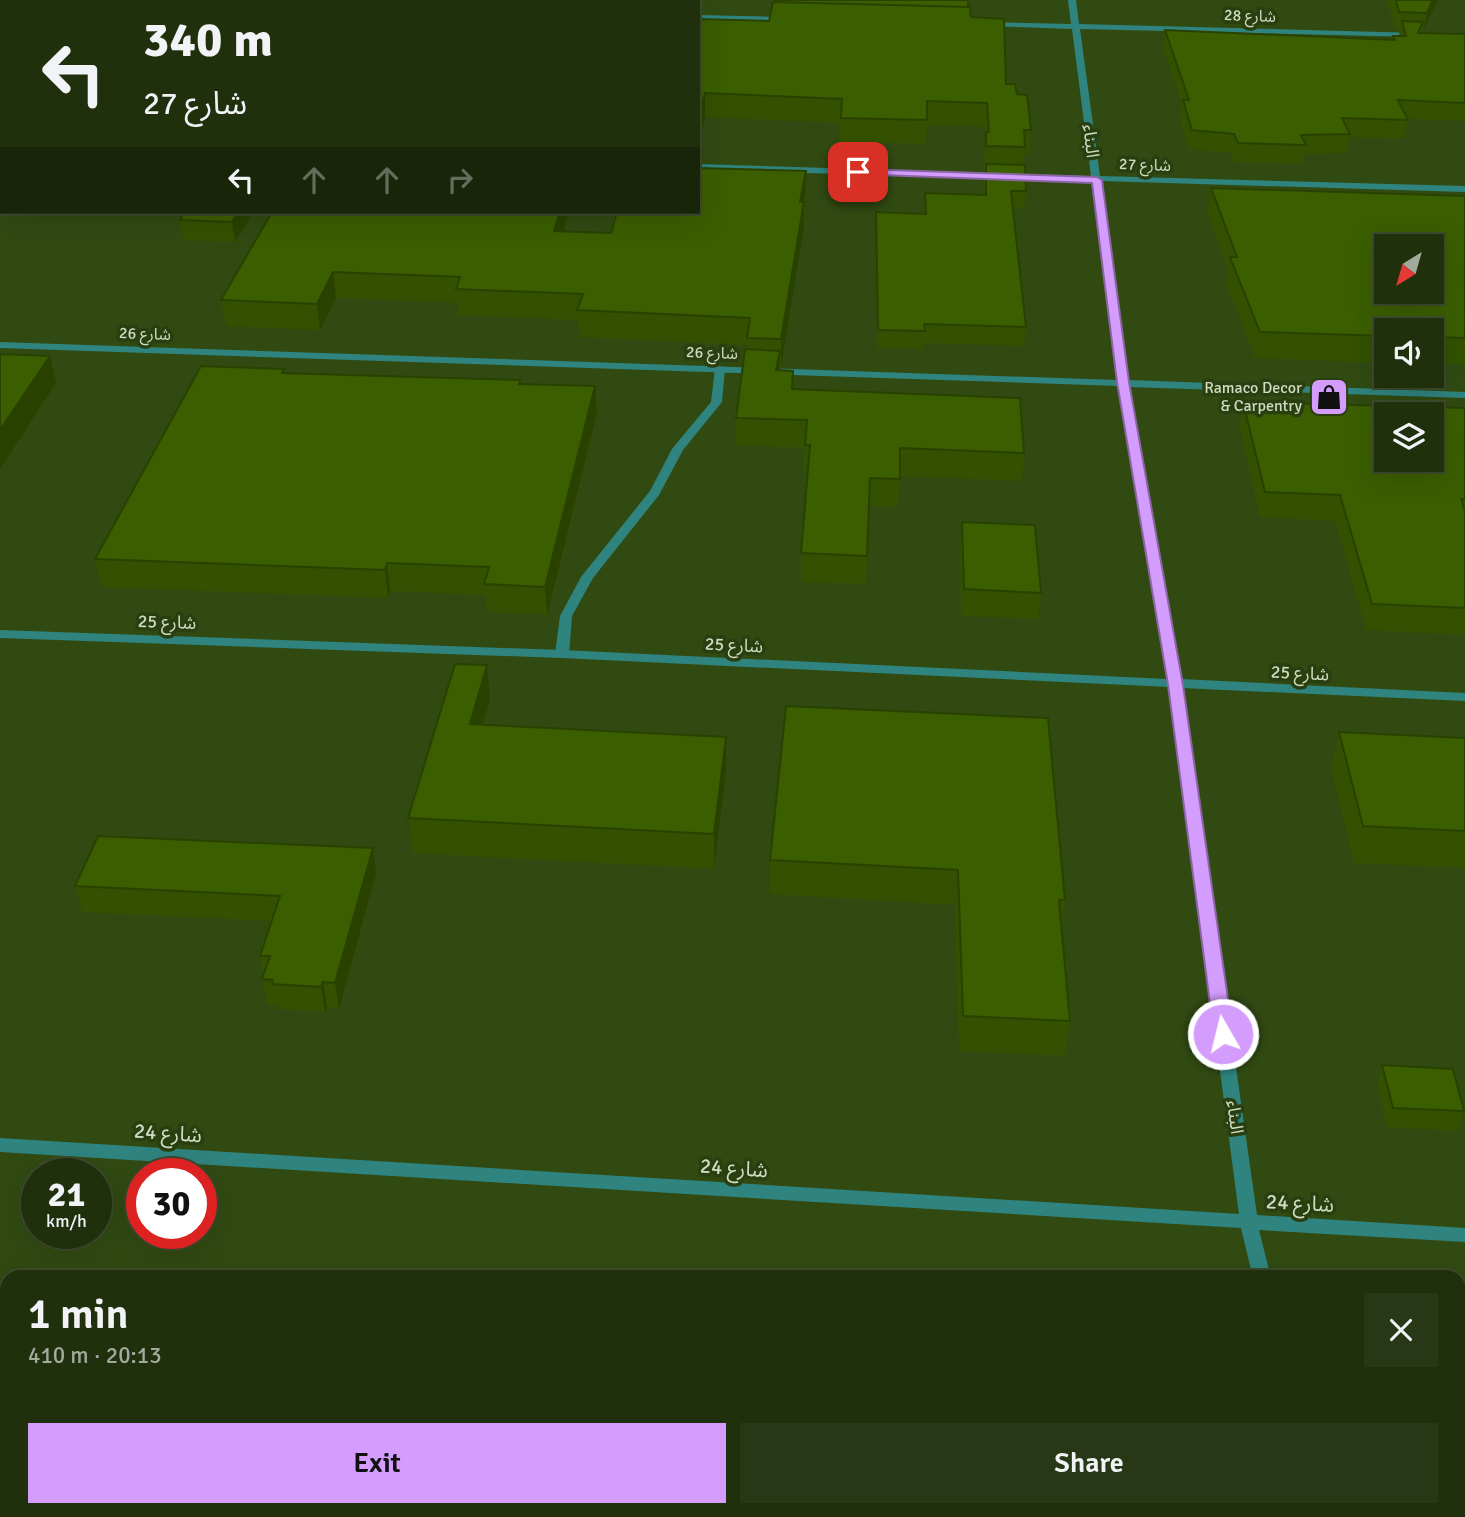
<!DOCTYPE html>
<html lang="en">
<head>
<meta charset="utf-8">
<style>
  :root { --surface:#202f0c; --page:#283715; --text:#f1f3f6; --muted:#a2a99d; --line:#3d4a2d; --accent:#d49cfc }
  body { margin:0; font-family:Signika,"Noto Sans Arabic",sans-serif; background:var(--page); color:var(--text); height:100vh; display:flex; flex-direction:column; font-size:26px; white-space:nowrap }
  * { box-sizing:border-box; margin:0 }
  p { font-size:23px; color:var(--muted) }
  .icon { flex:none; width:38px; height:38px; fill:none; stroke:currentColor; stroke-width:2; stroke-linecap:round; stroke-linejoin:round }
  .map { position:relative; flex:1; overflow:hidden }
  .drawer { position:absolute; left:0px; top:1270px; width:1466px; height:247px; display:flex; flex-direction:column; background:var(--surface); border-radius:21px 21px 0 0; box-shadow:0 7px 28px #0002,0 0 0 2px var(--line) }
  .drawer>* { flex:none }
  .banner { position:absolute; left:0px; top:0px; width:700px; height:214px; box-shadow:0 7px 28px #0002,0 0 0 2px var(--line); background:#202f0c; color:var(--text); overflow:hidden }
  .needle { width:46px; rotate:217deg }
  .tools { position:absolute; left:1374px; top:234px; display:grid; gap:14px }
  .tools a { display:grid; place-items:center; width:70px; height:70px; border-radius:0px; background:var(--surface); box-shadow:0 7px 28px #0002,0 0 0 2px var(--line); font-size:35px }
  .speed { position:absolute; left:21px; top:1158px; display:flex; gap:14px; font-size:35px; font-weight:700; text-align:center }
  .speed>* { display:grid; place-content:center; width:91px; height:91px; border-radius:50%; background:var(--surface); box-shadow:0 7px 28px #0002,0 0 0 2px var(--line); line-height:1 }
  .speed small { font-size:18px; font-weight:400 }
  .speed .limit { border:10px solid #d22; background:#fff; color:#111 }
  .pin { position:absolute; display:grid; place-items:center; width:60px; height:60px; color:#fff; margin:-30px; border-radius:14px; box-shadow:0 4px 10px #0006 }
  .me { position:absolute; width:77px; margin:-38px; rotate:352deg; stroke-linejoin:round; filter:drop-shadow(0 0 5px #0008) }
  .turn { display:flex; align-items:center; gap:24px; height:147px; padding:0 28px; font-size:32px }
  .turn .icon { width:91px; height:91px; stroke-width:2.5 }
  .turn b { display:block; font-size:49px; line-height:60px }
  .lanes { display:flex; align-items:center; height:66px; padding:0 28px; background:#0003; justify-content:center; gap:35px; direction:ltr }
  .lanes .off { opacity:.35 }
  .round { display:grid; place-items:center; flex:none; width:74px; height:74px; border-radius:0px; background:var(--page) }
  .overview { display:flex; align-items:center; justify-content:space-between; height:119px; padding:0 28px }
  h1 { font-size:42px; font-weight:600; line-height:52px }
  .primary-button { display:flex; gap:14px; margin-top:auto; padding:14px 28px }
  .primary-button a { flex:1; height:80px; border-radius:0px; background:var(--accent); color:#111; font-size:28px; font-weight:600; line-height:80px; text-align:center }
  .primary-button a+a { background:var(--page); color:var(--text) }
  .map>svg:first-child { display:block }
  .built { fill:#314a12; fill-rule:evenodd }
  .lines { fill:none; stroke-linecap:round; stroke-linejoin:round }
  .service { fill:#2f847f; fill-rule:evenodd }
  .minor { fill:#2f847f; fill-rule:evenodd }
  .wall { fill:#335100 }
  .shaded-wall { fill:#294200 }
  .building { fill:#3b5e00; stroke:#294200; stroke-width:2; fill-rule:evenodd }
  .route { fill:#d49cfc; stroke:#8a65a4; stroke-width:2 }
  .labels { text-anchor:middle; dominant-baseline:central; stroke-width:7; stroke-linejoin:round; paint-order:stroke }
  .far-street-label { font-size:16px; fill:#cddbc1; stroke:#2a3f10 }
  .far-poi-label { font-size:16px; fill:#cddbc1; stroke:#2a3f10; text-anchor:end }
  .street-label { font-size:18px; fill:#cddbc1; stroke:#2a3f10 }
  .near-street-label { font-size:21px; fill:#cddbc1; stroke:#2a3f10 }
</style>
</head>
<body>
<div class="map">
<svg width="1465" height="1517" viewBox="0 0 1465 1517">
  <rect width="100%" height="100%" fill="#2a3f10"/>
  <!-- built -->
  <path class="built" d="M 0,0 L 1465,0 L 1465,1517 L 0,1517 ZM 2,2 L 698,2 L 698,212 L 2,212 ZM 1386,247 L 1432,247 L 1432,292 L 1386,292 ZM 1386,331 L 1432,331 L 1432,376 L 1386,376 ZM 1386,415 L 1432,415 L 1432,460 L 1386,460 ZM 37,1174 L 96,1174 L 96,1234 L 37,1234 ZM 142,1174 L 201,1174 L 201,1234 L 142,1234 ZM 7,1278 L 1460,1278 L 1460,1510 L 7,1510 Z"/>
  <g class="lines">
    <!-- service -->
    <path class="service" d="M 720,366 L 725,369 L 722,402 L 683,450 L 659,495 L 593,578 L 572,616 L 569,654 L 567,657 L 557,657 L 555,654 L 560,616 L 581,577 L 650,491 L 672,449 L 711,402 L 715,369 Z"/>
    <!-- minor -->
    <path class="minor" d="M 1068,0 L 1076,0 L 1079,24 L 1418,33 L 1422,35 L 1418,37 L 1080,29 L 1100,176 L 1465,186 L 1465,192 L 1101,181 L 1128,380 L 1465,392 L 1465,398 L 1129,387 L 1181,679 L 1465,693 L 1465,701 L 1182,688 L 1257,1215 L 1465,1228 L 1465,1242 L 1259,1230 L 1271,1278 L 1253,1278 L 1241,1228 L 0,1152 L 0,1138 L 1239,1214 L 1169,687 L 562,658 L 0,638 L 0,630 L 562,650 L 1167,679 L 1118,386 L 0,348 L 0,342 L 1117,380 L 1092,181 L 698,170 L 698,164 L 1091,176 L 1072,29 L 987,26 L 983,24 L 987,22 L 1071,24 Z
      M 698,15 L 788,17 L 792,19 L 788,21 L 698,19 Z
      M 0,142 L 2,142 L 2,148 L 0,148 Z
      M 1304,1510 L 1324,1510 L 1325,1517 L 1305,1517 Z"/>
  </g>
  <!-- wall -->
  <path class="wall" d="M 0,0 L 137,0 L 135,2 L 2,2 L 2,21 L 0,21 Z
    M 1387,0 L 1438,0 L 1423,30 L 1421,30 L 1420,33 L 1465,34 L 1465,121 L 1408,119 L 1404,139 L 1350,137 L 1347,153 L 1304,154 L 1302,164 L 1235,162 L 1231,153 L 1189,149 L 1180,119 L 1182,106 L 1163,48 L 1165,30 L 1392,40 L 1393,36 L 1399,36 L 1400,30 L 1396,30 Z
    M 968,7 L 971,17 L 1006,84 L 1017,94 L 1031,130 L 1029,154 L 1024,154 L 1023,165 L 1026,191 L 1024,209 L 1012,208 L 1026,327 L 1024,346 L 924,343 L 923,349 L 877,348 L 876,212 L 924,214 L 925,193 L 984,195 L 985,127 L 927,125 L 926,144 L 840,142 L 840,123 L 705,117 L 699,140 L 698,140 L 698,19 L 769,21 Z
    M 0,68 L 2,68 L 2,116 L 0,115 Z
    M 1211,188 L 1465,196 L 1465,365 L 1432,364 L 1432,331 L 1386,331 L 1386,363 L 1255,358 L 1226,283 L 1228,269 L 1207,213 Z
    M 805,196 L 804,227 L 781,366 L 779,366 L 779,370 L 793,389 L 1024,453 L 1022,481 L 900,476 L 898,507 L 869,506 L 866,584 L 801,582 L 801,553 L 808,472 L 804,472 L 804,448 L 736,445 L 736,418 L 747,345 L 579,337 L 578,320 L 458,315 L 457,303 L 336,298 L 320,330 L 226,326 L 221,300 L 569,212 L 563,231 L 611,233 Z
    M 185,212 L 254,212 L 235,242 L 183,240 L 180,220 Z
    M 285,373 L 520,380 L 521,384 L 595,386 L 597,413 L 547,615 L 487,612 L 485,595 L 390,591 L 388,598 L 102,587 L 95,559 Z
    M 1243,402 L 1465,408 L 1465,635 L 1366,630 L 1335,521 L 1260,517 L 1239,426 Z
    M 962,522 L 1041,593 L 1038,619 L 961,616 L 960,547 Z
    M 487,665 L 490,699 L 483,725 L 726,771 L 714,869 L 413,853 L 408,818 Z
    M 786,706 L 1065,900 L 1062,924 L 1070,1021 L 1065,1056 L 959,1051 L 955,905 L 770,894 L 770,860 Z
    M 1339,732 L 1465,738 L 1465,868 L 1354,863 L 1331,768 Z
    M 376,873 L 339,1009 L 327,1008 L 325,1012 L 277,1009 L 276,1005 L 267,1005 L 262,979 L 264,975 L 260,956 L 272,921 L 82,912 L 75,886 Z
    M 1382,1065 L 1464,1111 L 1458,1131 L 1387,1127 L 1377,1085 Z"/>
  <!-- shaded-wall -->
  <path class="shaded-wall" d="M 121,0 L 137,0 L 135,2 L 120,2 Z
    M 1433,0 L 1438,0 L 1423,30 L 1427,13 Z
    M 705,93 L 705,117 L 699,140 L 699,116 Z
    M 2,155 L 2,185 L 0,187 L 0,157 Z
    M 806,171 L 805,196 L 799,227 L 800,202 Z
    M 804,202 L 804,227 L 781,366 L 781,339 Z
    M 238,212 L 254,212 L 235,242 L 232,222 Z
    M 560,212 L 569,212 L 556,257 L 554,231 Z
    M 333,272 L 336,298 L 320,330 L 317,304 Z
    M 780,351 L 779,377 L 776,370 Z
    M 50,356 L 56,383 L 0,469 L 0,430 Z
    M 595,386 L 597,413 L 547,615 L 545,587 Z
    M 387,563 L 390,591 L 388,598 L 385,570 Z
    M 487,665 L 490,699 L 474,759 L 470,724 Z
    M 726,737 L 726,771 L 714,869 L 714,834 Z
    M 373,848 L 376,873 L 339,1009 L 335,983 Z
    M 323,982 L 327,1008 L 325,1012 L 321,987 Z
    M 616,1510 L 622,1510 L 621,1517 L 615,1517 Z"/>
  <!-- building -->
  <path class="building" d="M 0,0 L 121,0 L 120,2 L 2,2 L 2,6 L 0,6 Z
    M 309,0 L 684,0 L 683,2 L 307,2 Z
    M 775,0 L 968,0 L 968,7 L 774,2 Z
    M 1396,0 L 1433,0 L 1427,13 L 1399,12 Z
    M 773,2 L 970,7 L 971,17 L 1004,19 L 1006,84 L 1015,84 L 1017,94 L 1027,95 L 1031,130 L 1024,130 L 1025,147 L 986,146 L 986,132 L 989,132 L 987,103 L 927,101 L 927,120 L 841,118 L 842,99 L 705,93 L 699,116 L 698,116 L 698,19 L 769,21 Z
    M 1402,21 L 1423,22 L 1418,33 L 1465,34 L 1465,103 L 1398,100 L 1408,120 L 1342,118 L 1350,134 L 1301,135 L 1306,145 L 1238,143 L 1234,134 L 1192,130 L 1183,100 L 1189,100 L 1165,30 L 1395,40 L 1393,36 L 1406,36 Z
    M 0,68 L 2,68 L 2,95 L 0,95 Z
    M 986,164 L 1025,165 L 1026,191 L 1011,191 L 1026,327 L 924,324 L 925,331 L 878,330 L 876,212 L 926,214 L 925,193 L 986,195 Z
    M 698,168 L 806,171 L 800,202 L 804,202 L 781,339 L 747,338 L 750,318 L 577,310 L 583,294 L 456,289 L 460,277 L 333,272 L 317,304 L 221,300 L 272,212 L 560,212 L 554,231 L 611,233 L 617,212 L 698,212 Z
    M 1211,188 L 1465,196 L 1465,338 L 1432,337 L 1432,331 L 1386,331 L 1386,336 L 1260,332 L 1230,257 L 1237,257 ZM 1386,247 L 1432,247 L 1432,292 L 1386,292 Z
    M 185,212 L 238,212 L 232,222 L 180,220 Z
    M 745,349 L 780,351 L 776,370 L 793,371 L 792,389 L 1020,398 L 1024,453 L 900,448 L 900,479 L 870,478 L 867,556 L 801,553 L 810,445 L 805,445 L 807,420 L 736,418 Z
    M 0,354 L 50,356 L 0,430 Z
    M 201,366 L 284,369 L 282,373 L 520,380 L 519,384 L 595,386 L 545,587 L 484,584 L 489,567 L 387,563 L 385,570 L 95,559 Z
    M 1243,402 L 1465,408 L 1465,499 L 1461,499 L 1465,511 L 1465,608 L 1372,604 L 1340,495 L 1265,492 ZM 1386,415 L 1432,415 L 1432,460 L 1386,460 Z
    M 962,522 L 1035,525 L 1041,593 L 964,589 Z
    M 455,664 L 487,665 L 470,724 L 726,737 L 714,834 L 408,818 Z
    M 786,706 L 1048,718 L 1065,900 L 1059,900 L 1070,1021 L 963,1016 L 958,870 L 770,860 Z
    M 1339,732 L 1465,738 L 1465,831 L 1363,826 Z
    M 98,836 L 373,848 L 335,983 L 323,982 L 321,987 L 272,984 L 273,980 L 262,979 L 270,956 L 260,956 L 280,896 L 75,886 Z
    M 1382,1065 L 1453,1069 L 1464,1111 L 1393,1108 Z
    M 33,1273 L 116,1278 L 31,1278 Z
    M 7,1339 L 7,1510 L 616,1510 L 615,1517 L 0,1517 L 0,1357 Z
    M 702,1510 L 1121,1510 L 1121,1517 L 701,1517 Z"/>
  <!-- route -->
  <path class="route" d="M 858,169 L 1097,177 L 1102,180 L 1129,382 L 1183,685 L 1233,1034 L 1230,1039 L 1223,1041 L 1214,1034 L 1168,685 L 1117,382 L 1092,183 L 854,174 L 854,170 Z"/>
  <!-- icons -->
  <defs>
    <g id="shop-square" transform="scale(2.0125)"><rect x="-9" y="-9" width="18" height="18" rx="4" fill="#d49cfc" stroke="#2a3f10"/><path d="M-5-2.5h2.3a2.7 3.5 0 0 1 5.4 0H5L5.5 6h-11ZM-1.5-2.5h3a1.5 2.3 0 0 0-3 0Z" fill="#111"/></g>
  </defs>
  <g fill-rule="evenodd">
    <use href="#shop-square" x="1329" y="397"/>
  </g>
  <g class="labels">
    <!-- far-street labels -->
    <g class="far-street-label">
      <text transform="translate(1250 16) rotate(2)">شارع 28</text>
      <text transform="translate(1145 165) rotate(2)">شارع 27</text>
      <text transform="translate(145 334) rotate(2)">شارع 26</text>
      <text transform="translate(712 353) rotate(2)">شارع 26</text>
    </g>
    <!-- far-poi labels -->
    <g class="far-poi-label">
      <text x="1302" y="388">Ramaco Decor<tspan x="1302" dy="18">&amp; Carpentry</tspan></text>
    </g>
    <!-- street labels -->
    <g class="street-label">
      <text transform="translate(1091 141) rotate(83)">البناء</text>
      <text transform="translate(167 622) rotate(2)">شارع 25</text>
      <text transform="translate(734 645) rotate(3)">شارع 25</text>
      <text transform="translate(1300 673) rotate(3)">شارع 25</text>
      <text transform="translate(1235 1117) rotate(82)">البناء</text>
    </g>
    <!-- near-street labels -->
    <g class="near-street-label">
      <text transform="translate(168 1133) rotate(4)">شارع 24</text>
      <text transform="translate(734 1168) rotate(4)">شارع 24</text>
      <text transform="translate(1300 1203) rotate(3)">شارع 24</text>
    </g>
  </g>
</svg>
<div class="tools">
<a><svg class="needle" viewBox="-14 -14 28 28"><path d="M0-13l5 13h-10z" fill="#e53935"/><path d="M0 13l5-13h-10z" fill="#a2a99d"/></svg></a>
<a><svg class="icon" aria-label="sound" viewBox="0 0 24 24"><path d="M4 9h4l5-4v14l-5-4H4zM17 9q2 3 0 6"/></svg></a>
<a><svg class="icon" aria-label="layers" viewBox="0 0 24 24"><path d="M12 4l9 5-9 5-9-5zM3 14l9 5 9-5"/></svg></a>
</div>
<div class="speed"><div>21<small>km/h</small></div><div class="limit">30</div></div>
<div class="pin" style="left:858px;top:172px;background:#d93025"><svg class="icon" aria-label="arrive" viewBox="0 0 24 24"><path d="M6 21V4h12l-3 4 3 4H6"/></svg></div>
<svg class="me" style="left:1223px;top:1034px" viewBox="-20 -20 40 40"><circle r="17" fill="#d49cfc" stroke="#fff" stroke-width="3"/><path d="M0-11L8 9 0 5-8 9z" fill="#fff"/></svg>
<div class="banner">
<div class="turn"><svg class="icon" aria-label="left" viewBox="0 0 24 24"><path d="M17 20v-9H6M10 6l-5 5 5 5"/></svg><div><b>340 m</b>شارع 27</div></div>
<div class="lanes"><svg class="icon" aria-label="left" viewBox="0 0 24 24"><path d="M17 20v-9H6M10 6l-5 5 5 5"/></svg><svg class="icon off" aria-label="ahead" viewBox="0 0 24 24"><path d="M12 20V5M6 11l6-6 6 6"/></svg><svg class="icon off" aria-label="ahead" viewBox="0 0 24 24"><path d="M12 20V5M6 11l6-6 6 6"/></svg><svg class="icon off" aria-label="right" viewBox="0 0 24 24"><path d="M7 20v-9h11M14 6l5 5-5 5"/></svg></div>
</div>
<section class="drawer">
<div class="overview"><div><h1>1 min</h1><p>410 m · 20:13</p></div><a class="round"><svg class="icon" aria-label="close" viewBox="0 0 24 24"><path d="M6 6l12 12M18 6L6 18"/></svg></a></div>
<div class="primary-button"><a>Exit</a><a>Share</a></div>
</section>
</div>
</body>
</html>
